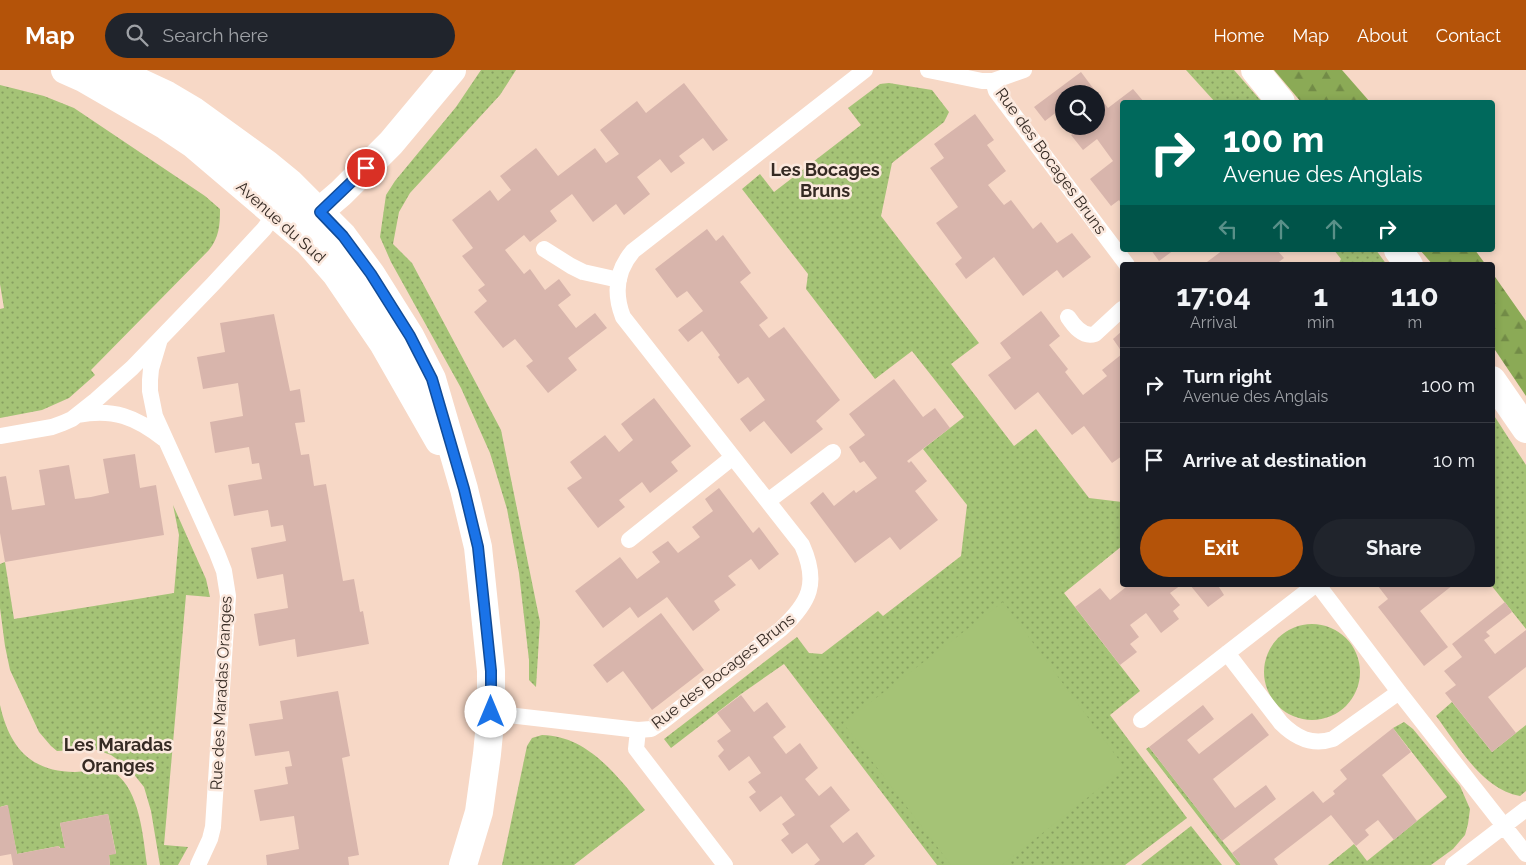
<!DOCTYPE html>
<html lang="en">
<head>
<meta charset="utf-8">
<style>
  :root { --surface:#171b24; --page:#20242c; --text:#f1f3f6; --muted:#9ea1a6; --line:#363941; --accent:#b45309 }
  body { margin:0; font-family:Raleway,sans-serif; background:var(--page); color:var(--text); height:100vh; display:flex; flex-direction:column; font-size:19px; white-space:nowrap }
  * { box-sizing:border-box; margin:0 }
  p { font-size:16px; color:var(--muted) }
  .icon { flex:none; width:28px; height:28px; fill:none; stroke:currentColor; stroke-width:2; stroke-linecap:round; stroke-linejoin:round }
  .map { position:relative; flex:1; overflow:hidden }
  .side { position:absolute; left:1120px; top:192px; width:375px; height:325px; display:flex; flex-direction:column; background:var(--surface); border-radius:5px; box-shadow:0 2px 8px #0003 }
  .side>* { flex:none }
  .hud { position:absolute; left:1120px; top:30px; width:375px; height:152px; border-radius:5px; box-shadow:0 2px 8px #0003; background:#00695c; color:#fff; overflow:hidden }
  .tools { position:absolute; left:1055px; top:15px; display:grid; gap:10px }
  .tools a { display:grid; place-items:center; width:50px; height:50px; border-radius:50%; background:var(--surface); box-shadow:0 2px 8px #0003; font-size:25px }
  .pin { position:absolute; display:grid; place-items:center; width:42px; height:42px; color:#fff; margin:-21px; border:2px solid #fff; border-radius:50%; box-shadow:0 1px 5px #0007 }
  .me { position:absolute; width:55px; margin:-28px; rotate:0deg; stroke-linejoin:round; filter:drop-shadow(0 0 4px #0008) }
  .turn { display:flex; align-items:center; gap:18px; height:105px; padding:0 20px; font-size:22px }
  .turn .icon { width:65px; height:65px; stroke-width:2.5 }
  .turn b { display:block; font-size:35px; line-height:42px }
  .lanes { display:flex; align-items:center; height:48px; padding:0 20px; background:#0003; justify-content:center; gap:25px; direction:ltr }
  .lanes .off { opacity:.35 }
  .eta { display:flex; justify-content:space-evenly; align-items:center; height:85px; text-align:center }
  .eta b { font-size:30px; font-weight:700; line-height:35px }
  .button { display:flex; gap:10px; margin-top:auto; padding:10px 20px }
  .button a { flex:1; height:58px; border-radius:30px; background:var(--accent); color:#fff; font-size:20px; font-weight:700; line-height:58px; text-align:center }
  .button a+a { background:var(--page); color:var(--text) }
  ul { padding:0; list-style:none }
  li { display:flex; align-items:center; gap:15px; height:75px; padding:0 20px; border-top:1px solid var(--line) }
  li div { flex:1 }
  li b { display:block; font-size:19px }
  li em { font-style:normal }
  header { display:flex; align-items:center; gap:30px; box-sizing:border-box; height:70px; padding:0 25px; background:var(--accent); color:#fff }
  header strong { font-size:24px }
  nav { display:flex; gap:28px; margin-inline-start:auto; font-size:18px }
  .search { width:350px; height:45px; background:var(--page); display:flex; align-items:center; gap:12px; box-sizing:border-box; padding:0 18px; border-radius:28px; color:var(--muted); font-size:19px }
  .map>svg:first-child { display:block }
  .grass { fill:url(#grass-dots) }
  .forest { fill:url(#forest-firs) }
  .pitch { fill:#a5c376 }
  .building { fill:#d8b5ac }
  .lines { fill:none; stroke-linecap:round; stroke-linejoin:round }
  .service { stroke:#fff; stroke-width:16 }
  .minor { stroke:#fff; stroke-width:28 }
  .tertiary { stroke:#fff; stroke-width:28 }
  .route-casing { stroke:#114b97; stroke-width:12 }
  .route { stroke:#1a73e8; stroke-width:9 }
  .labels { text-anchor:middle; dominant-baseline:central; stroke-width:5; stroke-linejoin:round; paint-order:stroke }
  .street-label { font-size:16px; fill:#352a23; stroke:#fbe8dd }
  .neighbourhood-label { font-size:18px; font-weight:bold; fill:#352a23; stroke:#fbe8dd }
</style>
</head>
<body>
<header>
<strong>Map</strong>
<div class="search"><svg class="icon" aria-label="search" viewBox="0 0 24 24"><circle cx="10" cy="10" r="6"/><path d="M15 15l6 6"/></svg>Search here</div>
<nav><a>Home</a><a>Map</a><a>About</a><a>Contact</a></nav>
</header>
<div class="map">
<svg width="1526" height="795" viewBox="0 0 1526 795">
  <defs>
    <pattern id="grass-dots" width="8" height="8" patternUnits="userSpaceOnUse" patternTransform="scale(1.25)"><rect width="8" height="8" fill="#a5c376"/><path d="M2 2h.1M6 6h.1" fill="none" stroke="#879f60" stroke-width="1.8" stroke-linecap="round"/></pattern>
    <pattern id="forest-firs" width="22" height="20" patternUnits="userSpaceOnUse" patternTransform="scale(1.25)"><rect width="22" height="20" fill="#8baa56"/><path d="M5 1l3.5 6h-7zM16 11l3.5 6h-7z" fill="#728b47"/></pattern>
  </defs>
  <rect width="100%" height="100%" fill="#f7d8c6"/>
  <!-- grass -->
  <path class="grass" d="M 481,0 L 516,0 L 500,25 L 410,123 L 399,142 L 393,174 L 412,193 L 501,360 L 540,552 L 536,617 L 529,610 L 529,590 L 519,503 L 507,439 L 490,383 L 461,318 L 391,192 L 380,167 L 386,125 L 395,111 L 456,37 Z
    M 1186,0 L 1234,0 L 1262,32 L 1215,32 Z
    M 889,13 L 932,20 L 949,42 L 944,52 L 892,93 L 881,146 L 979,273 L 951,294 L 1014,376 L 1036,359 L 1089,428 L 1122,432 L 1122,476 L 1064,523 L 1140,621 L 1110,645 L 1187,748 L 1125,795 L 937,795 L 784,594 L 741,624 L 671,678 L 664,669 L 797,567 L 809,583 L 822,584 L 878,541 L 883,546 L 961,486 L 967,435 L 923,379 L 964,347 L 912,281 L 875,309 L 806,219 L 808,204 L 742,119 L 760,104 L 774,122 L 861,55 L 848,38 L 880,14 Z
    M 0,15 L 44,26 L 74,38 L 205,126 L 220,139 C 220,156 219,167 209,180 L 91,300 L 95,305 L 69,328 L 42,340 L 0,348 L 0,239 L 4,238 L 0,214 Z
    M 1334,180 L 1376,180 L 1387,195 L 1338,195 L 1341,189 Z
    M 1493,344 L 1526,395 L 1526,559 L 1491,515 L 1492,515 Z
    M 173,435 L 206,509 L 210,527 L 186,525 L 164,775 L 188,777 L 178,795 L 160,795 L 151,741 L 144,717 L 128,697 L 111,685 L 94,679 L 57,681 L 51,676 L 39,662 L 10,600 L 5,576 L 0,538 L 0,494 L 5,492 L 14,549 L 174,523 L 179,465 Z
    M1264 602a48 48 0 1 1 96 0a48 48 0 1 1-96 0Z
    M 1452,632 L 1492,682 L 1526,655 L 1526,721 L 1520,726 C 1481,719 1458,675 1436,646 Z
    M 0,635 C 9,676 30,702 75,702 C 89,702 102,693 115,703 C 140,721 143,767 147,795 L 110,795 L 109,785 L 116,783 L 108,744 L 60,753 L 65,778 L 60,778 L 59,776 L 17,784 L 7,735 L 0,737 Z
    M 1404,652 L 1413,659 L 1460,716 L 1470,739 L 1468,754 L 1465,765 L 1453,779 L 1431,795 L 1328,795 L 1354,774 L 1367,791 L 1447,727 L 1393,658 Z
    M 542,665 C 589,666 618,707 645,740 L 574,795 L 502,795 L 527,676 L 532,668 Z
    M 1149,677 L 1241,795 L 1236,795 L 1146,679 Z
    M 1191,756 L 1222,795 L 1141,795 Z"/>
  <!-- forest -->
  <path class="forest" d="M 1274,0 L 1342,0 L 1370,32 L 1301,32 Z
    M 1420,180 L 1475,180 L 1486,195 L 1433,195 Z
    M 1493,204 L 1526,251 L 1526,326 L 1493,277 Z"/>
  <!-- pitch -->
  <path class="pitch" d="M 1003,532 L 1125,698 L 1002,795 L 951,795 L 843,653 Z"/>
  <!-- building -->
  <path class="building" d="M 1081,2 L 1108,38 L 1133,19 L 1144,32 L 1122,32 L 1122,135 L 1119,130 L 1111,136 L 1090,109 L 1113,91 L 1097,69 L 1083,80 L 1071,65 L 1074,63 L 1069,56 L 1096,56 L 1096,24 L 1064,24 L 1064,49 L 1058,41 L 1045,51 L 1034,37 Z
    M 684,13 L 728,70 L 713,81 L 703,68 L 679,86 L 685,93 L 671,103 L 660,89 L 637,107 L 650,124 L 624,145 L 616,134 L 593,152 L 572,124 L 550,141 L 557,151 L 530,172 L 524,165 L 505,180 L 524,204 L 530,199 L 545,220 L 559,209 L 571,225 L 558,235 L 576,258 L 595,243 L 607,258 L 568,288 L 577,300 L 548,323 L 526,296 L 533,291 L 515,269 L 503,278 L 474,242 L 487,231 L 478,220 L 485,215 L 462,186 L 473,178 L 452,150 L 490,120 L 498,131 L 511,120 L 500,106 L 536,78 L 558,106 L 595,78 L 606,93 L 619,84 L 600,60 L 637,31 L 646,43 Z
    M 975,44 L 994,70 L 987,75 L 1006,101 L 988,115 L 999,129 L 1004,135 L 1011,130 L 1033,159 L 1041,152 L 1057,173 L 1072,163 L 1091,187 L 1063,208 L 1057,200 L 1023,226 L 994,187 L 966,209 L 955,194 L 962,188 L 936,153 L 958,137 L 930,98 L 944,88 L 934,74 Z
    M 707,159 L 716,171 L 723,165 L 751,203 L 740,212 L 768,248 L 759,255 L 769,268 L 784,257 L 840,330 L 816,351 L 823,359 L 791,384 L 764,351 L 750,362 L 740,349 L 765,330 L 748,307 L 738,314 L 718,287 L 720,285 L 702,261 L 688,272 L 678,260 L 703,241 L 687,221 L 677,228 L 655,199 Z
    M 1151,180 L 1174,180 L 1159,191 Z
    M 1223,180 L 1277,180 L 1284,188 L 1275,195 L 1203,195 Z
    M 1041,241 L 1060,266 L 1049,275 L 1068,299 L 1065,302 L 1083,325 L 1107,306 L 1102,300 L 1122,284 L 1122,386 L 1112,393 L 1084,356 L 1072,365 L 1038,322 L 1015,340 L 988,305 L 1011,288 L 1000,273 Z
    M 274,244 L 290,321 L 300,319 L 305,352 L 295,353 L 301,385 L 309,384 L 314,416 L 326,414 L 343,511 L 354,509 L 360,542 L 363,541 L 369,574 L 297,587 L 295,569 L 259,576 L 254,544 L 288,538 L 283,504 L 257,509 L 251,478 L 286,471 L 283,455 L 271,457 L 268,440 L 234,446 L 228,415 L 262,409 L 259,393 L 252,394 L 249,377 L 215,383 L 210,352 L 243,346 L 238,313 L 203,319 L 197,287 L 225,282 L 220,253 Z
    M 1122,261 L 1122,282 L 1113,269 Z
    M 894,309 L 923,347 L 935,338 L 950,358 L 907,391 L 909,393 L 911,391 L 927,411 L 915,421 L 938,450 L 900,480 L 890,467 L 855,493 L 810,433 L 823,422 L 834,436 L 854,420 L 856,423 L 877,408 L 864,391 L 860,393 L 849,377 L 865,365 L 849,344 Z
    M 654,328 L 691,376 L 671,392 L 678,401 L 650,423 L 642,412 L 619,430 L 625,437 L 598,458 L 567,418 L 582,408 L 570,392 L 605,365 L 619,382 L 633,370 L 621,354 Z
    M 135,384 L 140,418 L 156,415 L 164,465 L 5,492 L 0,463 L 0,407 L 6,406 L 12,440 L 45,435 L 39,400 L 69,395 L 75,429 L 91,427 L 109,423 L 103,389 Z
    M 719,418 L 753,463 L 759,457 L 779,484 L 759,500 L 751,489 L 728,506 L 736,515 L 714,531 L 720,540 L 693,561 L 667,527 L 638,548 L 630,537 L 603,558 L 575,521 L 620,487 L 637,509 L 660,492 L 652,482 L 668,471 L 678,483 L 700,467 L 692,457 L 713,441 L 705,429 Z
    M 1124,515 L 1181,515 L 1170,523 L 1180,535 L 1173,541 L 1179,549 L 1161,563 L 1146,543 L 1130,555 L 1139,567 L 1130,574 L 1137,582 L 1120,595 L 1075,537 L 1100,518 L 1110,530 L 1126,517 Z
    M 1190,515 L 1222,515 L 1219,517 L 1224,525 L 1208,537 Z
    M 1379,515 L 1453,515 L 1420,541 L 1448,577 L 1424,596 L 1378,537 L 1388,529 L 1378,516 Z
    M 1505,532 L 1512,542 L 1486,562 L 1490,566 L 1484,570 L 1495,584 L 1526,560 L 1526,597 L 1488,627 L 1516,663 L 1492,682 L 1445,623 L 1456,615 L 1444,601 L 1462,587 L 1452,574 Z
    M 661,543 L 704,600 L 652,640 L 623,601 L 607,613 L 593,595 Z
    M 338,621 L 350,686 L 342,688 L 359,785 L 348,787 L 349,795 L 267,795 L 266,785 L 299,779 L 294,746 L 260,751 L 254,720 L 288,714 L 285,697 L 292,696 L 289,681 L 255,686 L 249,654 L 283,649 L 280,631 Z
    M 741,625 L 754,642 L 767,632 L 786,657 L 773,667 L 786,684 L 800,673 L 818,698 L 805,709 L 819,726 L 831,716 L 850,740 L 830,756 L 843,773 L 857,762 L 875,786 L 864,795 L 814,795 L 820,790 L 807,773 L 792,784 L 781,770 L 789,764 L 782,754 L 795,745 L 781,726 L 760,742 L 749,727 L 756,722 L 748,712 L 761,703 L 749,686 L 729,701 L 718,686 L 724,680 L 717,671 L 731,661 L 717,643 Z
    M 1203,635 L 1214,649 L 1187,670 L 1199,684 L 1252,643 L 1269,665 L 1213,709 L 1235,738 L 1266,715 L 1276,729 L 1222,771 L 1149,677 Z
    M 1393,658 L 1411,682 L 1382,705 L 1417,751 L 1394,770 L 1378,750 L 1365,760 L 1369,765 L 1356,776 L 1331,745 L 1274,789 L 1278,795 L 1241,795 L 1232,783 L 1313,721 L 1323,733 L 1335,724 L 1333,721 L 1347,709 L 1340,700 Z
    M 8,735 L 17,784 L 59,776 L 59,778 L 65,778 L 60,753 L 108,744 L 116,784 L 109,785 L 110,795 L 13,795 L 11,784 L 0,786 L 0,737 Z"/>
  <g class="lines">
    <!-- service -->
    <path class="service" d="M 928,0 L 982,11 L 993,11 L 1024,0
      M 993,11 L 996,21 L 1127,195
      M 296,144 L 307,150 L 313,156 L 347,195 L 377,236
      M 544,179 L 571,196 L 583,202 L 619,210
      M 1068,247 C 1074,256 1083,268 1095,264 L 1122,239
      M 160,269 L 151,299 L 150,310 L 150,321 L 155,346 L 217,483 L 224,501 L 228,526 L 213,757 L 210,769 L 198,795
      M 78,345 C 113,338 136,347 164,369
      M 0,366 L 52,357 L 63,353 L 72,349 L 96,330 L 132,298 L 213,214 L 264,159 L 280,137
      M 768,431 L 833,382
      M 629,470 L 733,387
      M 1318,515 L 1399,622 L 1526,784
      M 1227,583 L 1281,653 C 1296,668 1312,676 1333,669 L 1399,622
      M 491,643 L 638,660 L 651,659 L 662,652 L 781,559 C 810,532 819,513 802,475 L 623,247 C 614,224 616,201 633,181 L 865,0
      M 1141,650 L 1315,515
      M 638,660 L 636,679 L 725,795
      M 1453,795 L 1526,739"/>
    <!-- minor -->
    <path class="minor" d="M 1255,0 L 1281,32
      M 180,52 L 234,87 L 299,143 L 306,145 L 320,141 L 341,123 L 391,73 L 452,0
      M 1398,180 L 1409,195
      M 1492,310 L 1526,359"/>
    <!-- tertiary -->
    <path class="tertiary" d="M 65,0 L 83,8 L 166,56 L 193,74 L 308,172 L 336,204 L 383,273 L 439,371
      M 103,0 L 135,10 L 167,25 L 194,41 L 267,94 L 289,112 L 343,166 L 371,204 L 410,266 L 432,309 L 464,419 L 478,477 L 491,601 L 491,643 L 487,684 L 479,742 L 463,795"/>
  </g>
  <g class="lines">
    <!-- route casing -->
    <g class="route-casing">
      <path id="route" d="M 366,98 L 320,142 L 343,166 L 371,204 L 410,266 L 432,309 L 464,419 L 478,477 L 491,601 L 491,642"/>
    </g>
    <!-- route -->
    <use href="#route" class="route"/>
  </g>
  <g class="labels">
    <!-- street labels -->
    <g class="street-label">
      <text transform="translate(1051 91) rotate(54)">Rue des Bocages Bruns</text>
      <text transform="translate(281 152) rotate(42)">Avenue du Sud</text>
      <text transform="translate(723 601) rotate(-38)">Rue des Bocages Bruns</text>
      <text transform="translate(221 623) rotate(-87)">Rue des Maradas Oranges</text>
    </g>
    <!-- neighbourhood labels -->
    <g class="neighbourhood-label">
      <text x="825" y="99">Les Bocages<tspan x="825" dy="21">Bruns</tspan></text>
      <text x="118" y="674">Les Maradas<tspan x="118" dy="21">Oranges</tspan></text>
    </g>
  </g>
</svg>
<div class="tools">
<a><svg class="icon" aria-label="search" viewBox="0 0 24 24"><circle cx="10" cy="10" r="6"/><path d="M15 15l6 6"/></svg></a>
</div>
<div class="pin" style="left:366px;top:98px;background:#d93025"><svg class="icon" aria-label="arrive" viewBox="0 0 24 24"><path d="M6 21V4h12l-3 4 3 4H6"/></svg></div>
<svg class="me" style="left:491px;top:642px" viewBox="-20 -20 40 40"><circle r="19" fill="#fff"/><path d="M0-13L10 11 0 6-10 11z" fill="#1a73e8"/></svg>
<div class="hud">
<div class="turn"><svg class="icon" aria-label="right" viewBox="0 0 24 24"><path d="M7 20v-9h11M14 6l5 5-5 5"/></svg><div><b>100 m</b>Avenue des Anglais</div></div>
<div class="lanes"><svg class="icon off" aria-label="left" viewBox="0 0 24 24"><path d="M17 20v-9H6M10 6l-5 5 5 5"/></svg><svg class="icon off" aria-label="ahead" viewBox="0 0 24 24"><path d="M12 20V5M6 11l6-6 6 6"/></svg><svg class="icon off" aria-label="ahead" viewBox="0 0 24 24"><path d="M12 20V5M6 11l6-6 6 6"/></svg><svg class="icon" aria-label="right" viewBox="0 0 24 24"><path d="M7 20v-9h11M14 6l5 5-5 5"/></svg></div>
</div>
<section class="side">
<div class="eta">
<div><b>17:04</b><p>Arrival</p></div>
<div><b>1</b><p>min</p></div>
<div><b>110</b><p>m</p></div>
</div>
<ul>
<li><svg class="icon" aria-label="right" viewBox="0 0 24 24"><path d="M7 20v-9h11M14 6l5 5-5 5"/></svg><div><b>Turn right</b><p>Avenue des Anglais</p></div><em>100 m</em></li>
<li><svg class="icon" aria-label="arrive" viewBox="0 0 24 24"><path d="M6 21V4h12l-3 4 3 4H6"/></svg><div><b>Arrive at destination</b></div><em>10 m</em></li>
</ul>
<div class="button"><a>Exit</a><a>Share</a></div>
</section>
</div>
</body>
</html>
